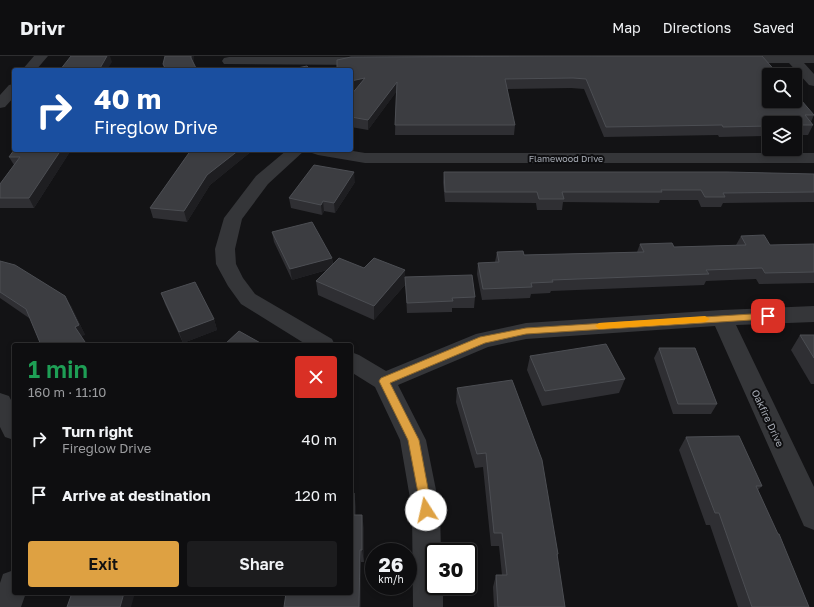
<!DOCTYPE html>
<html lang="en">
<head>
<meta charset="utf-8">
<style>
  :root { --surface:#0e0e10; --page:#1c1c1e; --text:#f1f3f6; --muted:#9b9c9f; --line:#2e2e30; --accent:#dea142 }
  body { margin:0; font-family:"Golos Text",sans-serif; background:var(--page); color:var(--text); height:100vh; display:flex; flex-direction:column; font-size:15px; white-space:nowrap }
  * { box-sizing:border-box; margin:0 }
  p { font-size:13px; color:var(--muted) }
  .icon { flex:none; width:22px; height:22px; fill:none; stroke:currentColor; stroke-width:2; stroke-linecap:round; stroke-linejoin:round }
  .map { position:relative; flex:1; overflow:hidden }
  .sheet { position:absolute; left:12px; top:287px; width:341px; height:252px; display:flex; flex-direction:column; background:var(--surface); border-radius:4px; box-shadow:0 2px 6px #0003,0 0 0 1px var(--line) }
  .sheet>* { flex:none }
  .hud { position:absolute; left:12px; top:12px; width:341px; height:84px; border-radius:4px; box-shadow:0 2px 6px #0003,0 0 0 1px var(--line); background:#1a4fa0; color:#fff; overflow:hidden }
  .controls { position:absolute; left:762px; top:12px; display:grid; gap:8px }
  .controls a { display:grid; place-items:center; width:40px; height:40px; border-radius:4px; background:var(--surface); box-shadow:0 2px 6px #0003,0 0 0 1px var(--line); font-size:20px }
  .speed { position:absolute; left:365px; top:487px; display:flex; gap:8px; font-size:20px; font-weight:700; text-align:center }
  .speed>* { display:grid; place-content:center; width:52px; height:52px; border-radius:50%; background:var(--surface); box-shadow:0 2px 6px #0003,0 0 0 1px var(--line); line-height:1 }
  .speed small { font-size:10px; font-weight:400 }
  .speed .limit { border:2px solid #111; border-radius:6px; background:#fff; color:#111 }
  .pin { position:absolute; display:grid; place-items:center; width:34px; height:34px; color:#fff; margin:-17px; border-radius:8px; box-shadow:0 2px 6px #0006 }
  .me { position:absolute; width:44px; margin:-22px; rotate:350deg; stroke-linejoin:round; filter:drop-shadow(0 0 3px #0008) }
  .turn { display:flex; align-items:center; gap:14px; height:84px; padding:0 16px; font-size:18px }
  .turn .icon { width:52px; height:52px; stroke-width:2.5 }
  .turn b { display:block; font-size:28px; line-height:34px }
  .round { display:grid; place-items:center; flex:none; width:42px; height:42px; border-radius:4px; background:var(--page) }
  .summary { display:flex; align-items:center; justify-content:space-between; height:68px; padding:0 16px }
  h1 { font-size:24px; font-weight:600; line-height:30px; color:#1e9e55 }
  .primary-button { display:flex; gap:8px; margin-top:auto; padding:8px 16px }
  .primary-button a { flex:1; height:46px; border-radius:4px; background:var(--accent); color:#111; font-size:16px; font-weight:600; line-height:46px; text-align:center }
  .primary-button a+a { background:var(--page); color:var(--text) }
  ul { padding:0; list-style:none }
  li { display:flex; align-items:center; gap:12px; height:56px; padding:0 16px }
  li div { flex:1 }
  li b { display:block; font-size:15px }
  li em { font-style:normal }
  header { display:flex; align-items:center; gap:24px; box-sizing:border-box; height:56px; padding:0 20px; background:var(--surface); border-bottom:1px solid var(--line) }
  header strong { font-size:19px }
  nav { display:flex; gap:22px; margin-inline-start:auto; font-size:14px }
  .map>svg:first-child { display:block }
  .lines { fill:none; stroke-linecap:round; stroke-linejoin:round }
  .minor { fill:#353639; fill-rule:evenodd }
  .tertiary { fill:#353639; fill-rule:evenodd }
  .wall { fill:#2f2f33 }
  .shaded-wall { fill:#1e1e21 }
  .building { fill:#3c3d41; stroke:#4c4e53 }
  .route { fill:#dea142; stroke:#90692b }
  .slow { fill:#f59e0b }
  .labels { text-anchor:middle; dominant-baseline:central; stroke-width:4; stroke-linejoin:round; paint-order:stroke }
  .far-street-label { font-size:9px; fill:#a6abb4; stroke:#0e0e10 }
  .street-label { font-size:10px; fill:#a6abb4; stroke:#0e0e10 }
</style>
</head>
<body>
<header>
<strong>Drivr</strong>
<nav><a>Map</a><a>Directions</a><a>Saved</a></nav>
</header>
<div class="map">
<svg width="814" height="551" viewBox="0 0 814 551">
  <rect width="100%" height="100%" fill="#131315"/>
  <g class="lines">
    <!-- minor -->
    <path class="minor" d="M 735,0 L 814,0 L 814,7 L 804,7 L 814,18 L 814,30 L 809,29 L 789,7 L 730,7 L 728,4 L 730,1 Z
      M 229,1 L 367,1 L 372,2 L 374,5 L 372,8 L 367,9 L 224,8 L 222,5 L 224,2 Z
      M 287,94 L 305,94 L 268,128 L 242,163 L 235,193 L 236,208 L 243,222 L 255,238 L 332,283 L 335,289 L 307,289 L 241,248 L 228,230 L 216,208 L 215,193 L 224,162 L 256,120 Z
      M 310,94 L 347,94 L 365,97 L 814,97 L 814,107 L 365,107 L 318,99 L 312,97 Z
      M 814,250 L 814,266 L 736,269 L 814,431 L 814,474 L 804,470 L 715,270 L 526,283 L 488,291 L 398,329 L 426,384 L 440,454 L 441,496 L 434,496 L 434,530 L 443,530 L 443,551 L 413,551 L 412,454 L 400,384 L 375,331 L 351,316 L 351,296 L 359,299 L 386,315 L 476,278 L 526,267 L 722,254 Z
      M 0,337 L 9,340 L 14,350 L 14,384 L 5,381 L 0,371 Z
      M 14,514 L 14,537 L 26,537 L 21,551 L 0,551 L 0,527 L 3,518 Z"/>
    <!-- tertiary -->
    <path class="tertiary" d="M 34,0 L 48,0 L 36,14 L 22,14 Z
      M 14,28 L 14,41 L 5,51 L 0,52 L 0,39 L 9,29 Z"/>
  </g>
  <!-- wall -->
  <path class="wall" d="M 604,0 L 814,59 L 811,66 L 813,69 L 808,79 L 795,79 L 795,67 L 769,67 L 769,80 L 719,81 L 718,79 L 604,81 L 584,33 L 571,32 L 507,33 L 515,69 L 514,79 L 395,79 L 396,36 L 368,74 L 351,71 L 351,39 L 355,33 L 351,34 L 351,14 Z
    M 71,94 L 34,152 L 0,152 L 0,128 L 14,109 L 9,101 Z
    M 191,94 L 253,94 L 210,129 L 187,166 L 153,162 L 150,152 Z
    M 444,116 L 814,118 L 814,146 L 723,147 L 721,151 L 701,151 L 698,144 L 660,144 L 659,147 L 563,146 L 562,154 L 537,154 L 536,147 L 445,146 L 443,126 Z
    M 355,126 L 335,157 L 324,155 L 322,159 L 291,152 L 289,142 Z
    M 272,176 L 332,202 L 333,208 L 364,212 L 405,214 L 405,229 L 374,264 L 318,239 L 316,225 L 327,214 L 292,224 L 274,186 Z
    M 741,180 L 770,189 L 814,188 L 814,227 L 759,228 L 756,223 L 706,225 L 704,229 L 551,235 L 550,237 L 531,238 L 530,242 L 482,244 L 477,218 L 478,207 L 495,206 L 497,196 L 524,199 L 637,196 L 640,188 L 674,191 L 736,189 Z
    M 0,205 L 71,250 L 85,279 L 29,262 L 0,242 Z
    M 405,221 L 475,241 L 474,252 L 452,252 L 452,256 L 407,257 Z
    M 161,237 L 214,263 L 217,274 L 183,287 L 165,248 Z
    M 800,279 L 814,279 L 814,328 L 811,328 L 791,294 Z
    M 659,292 L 717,348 L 711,358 L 673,358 L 654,302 Z
    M 530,300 L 625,323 L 619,337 L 542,350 L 527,314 Z
    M 457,332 L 558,498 L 557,501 L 565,551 L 494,551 L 493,531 L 496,519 L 502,519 L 499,490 L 491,490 L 483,411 L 475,412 L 456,346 Z
    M 686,381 L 762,430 L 758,434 L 809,551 L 738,551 L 710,469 L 706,469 L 679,394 Z
    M 356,450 L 356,459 L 364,472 L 364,506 L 361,506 L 286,537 Z"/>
  <!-- shaded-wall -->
  <path class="shaded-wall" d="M 107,0 L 110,0 L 112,6 L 107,14 L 99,14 Z
    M 191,0 L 194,0 L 194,1 L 193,12 L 191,2 Z
    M 365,22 L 365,31 L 351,34 L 351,25 Z
    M 397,26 L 397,35 L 368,74 L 368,64 Z
    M 61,94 L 71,94 L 34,152 L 29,142 Z
    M 239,94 L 253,94 L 210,129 L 187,166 L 184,155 L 207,119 Z
    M 354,116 L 355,126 L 335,157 L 334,147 Z
    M 323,145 L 324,155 L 322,159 L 321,149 Z
    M 332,202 L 333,212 L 292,224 L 290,213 Z
    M 405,214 L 405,229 L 374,264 L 374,250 Z
    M 65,240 L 71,250 L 85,279 L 80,281 L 75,271 Z
    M 214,263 L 217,274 L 183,287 L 179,276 Z
    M 352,382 L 353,396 L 351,397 L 351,383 Z
    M 354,437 L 356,450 L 356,472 L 354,459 Z
    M 362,459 L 364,472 L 364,506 L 362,494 Z
    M 360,494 L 361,506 L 361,551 L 359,551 Z
    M 124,537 L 135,537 L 131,551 L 120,551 Z"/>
  <!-- building -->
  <path class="building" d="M 71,0 L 107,0 L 99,14 L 60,14 Z
    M 165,0 L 191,0 L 191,2 L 197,14 L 166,14 L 163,8 Z
    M 604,0 L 762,0 L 779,19 L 769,19 L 769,45 L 795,45 L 795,37 L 814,59 L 805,59 L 813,69 L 795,69 L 795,67 L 769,67 L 769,70 L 723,71 L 722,69 L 606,71 L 586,23 L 573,22 L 505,23 L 515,69 L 395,69 L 397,26 L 368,64 L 351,61 L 351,39 L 365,22 L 351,25 L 351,14 L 337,14 L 337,4 L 351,1 Z
    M 307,10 L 311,14 L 288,14 Z
    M 14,94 L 61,94 L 29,142 L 0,142 L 0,128 L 20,101 L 9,101 Z
    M 191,94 L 239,94 L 207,119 L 184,155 L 150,152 Z
    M 314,109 L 354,116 L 334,147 L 323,145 L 321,149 L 289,142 Z
    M 444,116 L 727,116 L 814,118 L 814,136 L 723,137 L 725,141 L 705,141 L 701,134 L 661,134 L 662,136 L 562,136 L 564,143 L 539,143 L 537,136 L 445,136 Z
    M 312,166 L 332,202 L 290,213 L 272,176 Z
    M 764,179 L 770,189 L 814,188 L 814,216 L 765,217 L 762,212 L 706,214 L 709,218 L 552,224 L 553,226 L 531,227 L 532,231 L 483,233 L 478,207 L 499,206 L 497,196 L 523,195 L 524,199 L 644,196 L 640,188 L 672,187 L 674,191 L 746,189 L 741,180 Z
    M 339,202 L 364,212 L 374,202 L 405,214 L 374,250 L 316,225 Z
    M 0,205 L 15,209 L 65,240 L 79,269 L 75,271 L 87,289 L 41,289 L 26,253 L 0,236 Z
    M 472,219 L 475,241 L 452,242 L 453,245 L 407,247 L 405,221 Z
    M 195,226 L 214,263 L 179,276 L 161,237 Z
    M 239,275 L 264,289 L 224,289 Z
    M 800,279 L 814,279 L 814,302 Z
    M 606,288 L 625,323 L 545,335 L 530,300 Z
    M 659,292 L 695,292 L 717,348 L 678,348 Z
    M 512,324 L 542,404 L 558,498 L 557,498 L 565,551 L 498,551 L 496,519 L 507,519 L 502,477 L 494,477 L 486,397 L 477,398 L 457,332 Z
    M 739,380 L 762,430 L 756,430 L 778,478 L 779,478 L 809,551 L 752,551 L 719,457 L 715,457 L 686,381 Z
    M 351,437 L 354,437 L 354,459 L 362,459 L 362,494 L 360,494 L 359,551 L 284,551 L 286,537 L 351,537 Z
    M 72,537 L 124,537 L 120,551 L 67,551 Z"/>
  <!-- route -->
  <path class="route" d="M 768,257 L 772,260 L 768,263 L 526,278 L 485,287 L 390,327 L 419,384 L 432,454 L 430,458 L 426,459 L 422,458 L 408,384 L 379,325 L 381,322 L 480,281 L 526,272 Z"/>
  <!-- slow -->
  <path class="slow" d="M 705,260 L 710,263 L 705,266 L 599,273 L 595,270 L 599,267 Z"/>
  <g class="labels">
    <!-- far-street labels -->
    <g class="far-street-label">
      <text x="566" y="102">Flamewood Drive</text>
    </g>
    <!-- street labels -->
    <g class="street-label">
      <text transform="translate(768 362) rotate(65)">Oakfire Drive</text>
    </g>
  </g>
</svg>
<div class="controls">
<a><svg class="icon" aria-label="search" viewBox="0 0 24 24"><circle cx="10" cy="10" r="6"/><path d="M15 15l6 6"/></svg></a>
<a><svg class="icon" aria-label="layers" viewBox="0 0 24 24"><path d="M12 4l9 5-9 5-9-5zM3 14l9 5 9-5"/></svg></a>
</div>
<div class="speed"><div>26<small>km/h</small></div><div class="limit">30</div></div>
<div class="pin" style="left:768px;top:260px;background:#d93025"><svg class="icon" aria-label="arrive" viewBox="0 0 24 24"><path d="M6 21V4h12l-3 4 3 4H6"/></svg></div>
<svg class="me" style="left:426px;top:454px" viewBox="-20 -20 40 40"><circle r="19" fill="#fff"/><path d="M0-13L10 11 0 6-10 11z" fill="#dea142"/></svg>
<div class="hud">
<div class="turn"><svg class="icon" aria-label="right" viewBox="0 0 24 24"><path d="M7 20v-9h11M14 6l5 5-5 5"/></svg><div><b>40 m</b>Fireglow Drive</div></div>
</div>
<section class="sheet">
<div class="summary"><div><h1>1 min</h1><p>160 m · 11:10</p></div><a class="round" style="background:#d93025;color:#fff"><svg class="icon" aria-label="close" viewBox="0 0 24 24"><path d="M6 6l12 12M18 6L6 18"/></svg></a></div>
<ul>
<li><svg class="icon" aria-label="right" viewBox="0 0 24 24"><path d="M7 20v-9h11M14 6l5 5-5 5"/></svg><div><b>Turn right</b><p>Fireglow Drive</p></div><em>40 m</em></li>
<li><svg class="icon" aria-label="arrive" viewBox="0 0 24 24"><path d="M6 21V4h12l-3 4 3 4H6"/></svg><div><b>Arrive at destination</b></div><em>120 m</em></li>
</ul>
<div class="primary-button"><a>Exit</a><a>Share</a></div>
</section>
</div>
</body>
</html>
